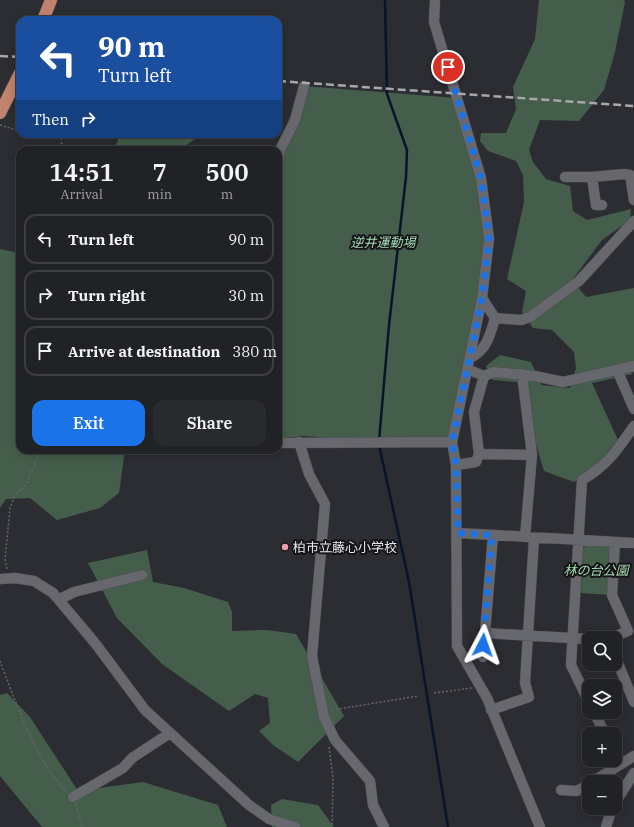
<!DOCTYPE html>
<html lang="en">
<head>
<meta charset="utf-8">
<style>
  :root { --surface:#212226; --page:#292a2e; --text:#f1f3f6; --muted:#a2a4a7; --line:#3e3f43; --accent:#1a73e8 }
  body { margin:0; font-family:"IBM Plex Serif","Noto Sans JP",serif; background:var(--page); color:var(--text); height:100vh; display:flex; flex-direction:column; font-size:15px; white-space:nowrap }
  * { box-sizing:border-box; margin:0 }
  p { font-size:13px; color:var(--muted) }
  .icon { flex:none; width:22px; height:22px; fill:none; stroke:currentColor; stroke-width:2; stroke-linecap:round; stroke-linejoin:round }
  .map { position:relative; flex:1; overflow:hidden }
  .panel { position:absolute; left:16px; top:146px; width:266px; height:308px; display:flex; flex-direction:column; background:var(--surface); border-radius:12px; box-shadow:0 2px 10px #0003,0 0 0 1px var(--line) }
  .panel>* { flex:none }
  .banner { position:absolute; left:16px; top:16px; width:266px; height:122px; border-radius:12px; box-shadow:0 2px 10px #0003,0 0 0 1px var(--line); background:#1a4fa0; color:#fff; overflow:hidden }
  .controls { position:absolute; left:582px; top:631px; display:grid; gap:8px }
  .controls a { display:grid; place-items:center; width:40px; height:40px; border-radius:8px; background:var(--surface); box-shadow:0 2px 10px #0003,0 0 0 1px var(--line); font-size:20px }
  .pin { position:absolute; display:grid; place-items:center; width:34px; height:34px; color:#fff; margin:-17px; border:2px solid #fff; border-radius:50%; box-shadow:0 1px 4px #0007 }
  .me { position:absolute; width:44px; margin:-22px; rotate:4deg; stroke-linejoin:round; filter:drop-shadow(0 0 3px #0008) }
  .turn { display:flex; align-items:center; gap:14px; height:84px; padding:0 16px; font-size:18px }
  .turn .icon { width:52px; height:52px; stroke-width:2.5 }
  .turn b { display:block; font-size:28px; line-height:34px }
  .then { display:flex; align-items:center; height:38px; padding:0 16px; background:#0003; gap:8px; font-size:15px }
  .eta { display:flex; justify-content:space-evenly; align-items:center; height:68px; text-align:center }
  .eta b { font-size:24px; font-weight:600; line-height:28px }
  .action { display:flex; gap:8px; margin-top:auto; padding:8px 16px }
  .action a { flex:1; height:46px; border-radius:12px; background:var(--accent); color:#fff; font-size:16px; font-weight:600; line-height:46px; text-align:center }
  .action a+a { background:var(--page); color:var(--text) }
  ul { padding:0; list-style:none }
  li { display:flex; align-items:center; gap:12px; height:50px; margin:0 8px 6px; padding:0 8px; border:2px solid var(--line); border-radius:12px }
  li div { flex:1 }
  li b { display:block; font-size:15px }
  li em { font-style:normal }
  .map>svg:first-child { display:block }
  .green { fill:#455e4b }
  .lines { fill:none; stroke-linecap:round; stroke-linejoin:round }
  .stream { stroke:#09142b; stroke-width:2.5 }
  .minor-casing { stroke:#4c4c51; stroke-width:11 }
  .major-casing { stroke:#4c4c51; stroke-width:13 }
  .path { stroke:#65666b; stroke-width:1.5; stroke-dasharray:2 2; stroke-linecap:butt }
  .minor { stroke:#67676e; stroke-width:10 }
  .major { stroke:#c0836f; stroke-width:12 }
  .rail { stroke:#a7a7ac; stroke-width:2.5; stroke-dasharray:8 4; stroke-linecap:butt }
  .route { stroke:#1a73e8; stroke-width:7; stroke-dasharray:0 12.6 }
  .poi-dot { fill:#f29aaf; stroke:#151518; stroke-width:1.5 }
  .labels { text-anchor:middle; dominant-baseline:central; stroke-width:4; stroke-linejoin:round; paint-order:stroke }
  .park-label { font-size:13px; font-style:italic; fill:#a3dab1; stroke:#151518 }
  .poi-label { font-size:13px; fill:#e7e7eb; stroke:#151518; text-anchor:start }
</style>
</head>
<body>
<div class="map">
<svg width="634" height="827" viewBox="0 0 634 827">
  <rect width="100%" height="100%" fill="#2c2d33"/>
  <!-- green -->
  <path class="green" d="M 539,0 L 624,0 L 625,2 L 615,52 L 604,90 L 579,121 L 540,120 L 529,150 L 533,162 L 546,179 L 570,186 L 573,211 L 587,220 L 631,209 L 630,220 L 602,240 L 572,280 L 586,297 L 634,288 L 634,371 L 632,374 L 592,383 L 618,440 L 596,467 L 574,482 L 544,471 L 517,382 L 493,380 L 486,366 L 500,355 L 531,362 L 541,385 L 570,388 L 576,368 L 574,352 L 552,330 L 533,328 L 522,312 L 526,291 L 507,279 L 524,202 L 523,175 L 516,161 L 488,151 L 480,141 L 481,133 L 506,133 L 516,109 L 513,87 L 535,39 Z
    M 304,86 L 457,98 L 481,178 L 489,239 L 452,442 L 388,442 L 303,436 L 278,439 L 278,164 Z
    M 117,134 L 194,134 L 195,139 L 179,150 L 114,150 L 118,140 Z
    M 0,249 L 20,253 L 20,450 L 125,450 L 119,493 L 100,508 L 57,520 L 30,498 L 6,499 L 0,508 Z
    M 588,544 L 612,545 L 610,595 L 581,593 L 583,548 Z
    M 147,550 L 153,582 L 184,588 L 228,602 L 232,612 L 232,631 L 267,630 L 296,634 L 344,716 L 298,762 L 273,745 L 259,731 L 270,723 L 268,698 L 255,694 L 229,711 L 162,664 L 117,618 L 88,563 Z
    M 7,693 L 30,717 L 78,791 L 143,782 L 218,805 L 227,827 L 42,827 L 0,776 L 0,695 Z
    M 282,799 L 318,805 L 334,827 L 272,827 L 271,805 Z"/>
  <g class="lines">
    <!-- stream -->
    <path class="stream" d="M 379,441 L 389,325 L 406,177 L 407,150 L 387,94 L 385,0
      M 379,445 L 409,582 L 448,827"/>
    <!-- minor casing -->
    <g class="minor-casing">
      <path id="minor" d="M 435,0 L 434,22 L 481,178 L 489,239 L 482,298 L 452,442 L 456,465 L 457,646 L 487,698 L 540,827
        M 278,164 L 280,150 L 295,120 L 304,86
        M 565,177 L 592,177
        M 602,205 L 596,205 L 592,177 L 624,174 L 630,175 L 634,200
        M 482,298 L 495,318 L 521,320 L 530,317 L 579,281 L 634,221
        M 470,358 C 487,350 490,335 495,318
        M 467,369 L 484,376 L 494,372 L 535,376 L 563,382 L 634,366
        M 617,370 L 634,409
        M 522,374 L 532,455 L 525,537
        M 299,442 L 309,474 L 325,504 L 312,656 L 324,717 L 335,740 L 370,781 L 373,805 L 384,827
        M 278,443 L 452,442
        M 479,454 L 532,455
        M 456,465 L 476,462 L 479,454 L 474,412 L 484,376
        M 458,533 L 634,543
        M 0,579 L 15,578 L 34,581 L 53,593 L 95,643 L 145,710 L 249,805 L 269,819 L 295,827
        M 60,599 L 74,592 L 142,575
        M 484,633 L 589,639
        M 611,638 L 628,631 L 612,595 L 615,542
        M 615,656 L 634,702
        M 483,657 L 493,535
        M 589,702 L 571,665 L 582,480 C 608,465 617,450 634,426
        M 491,710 L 529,697 L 525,683 L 534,538
        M 594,712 L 605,734
        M 615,755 L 620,764
        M 592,782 L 634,756
        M 561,790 L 577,791 L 589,784
        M 73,797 L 123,768 L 132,758 L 170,733
        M 615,803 L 634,773
        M 606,827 L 612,808"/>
    </g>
    <!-- major casing -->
    <g class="major-casing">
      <path id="major" d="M 43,20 L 51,0
        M 0,113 L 20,73"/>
    </g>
    <!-- path -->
    <path class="path" d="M 0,125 L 20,131
      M 61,134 L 62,150
      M 7,569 L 5,559 L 10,508 L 15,495 L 26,485 L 41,450
      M 0,661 C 14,698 38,766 67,792
      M 434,693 L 472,688
      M 332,710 L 418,696
      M 329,747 L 333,778 L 332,827
      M 76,804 L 82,827"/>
    <!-- minor -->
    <use href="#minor" class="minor"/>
    <!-- major -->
    <use href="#major" class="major"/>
    <!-- rail -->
    <path class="rail" d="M 0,56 L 20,57
      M 278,81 L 634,106"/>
  </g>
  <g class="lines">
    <!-- route -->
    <path class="route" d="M 448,67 L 481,178 L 489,239 L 482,298 L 452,442 L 456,465 L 458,533 L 492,535 L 483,645"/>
  </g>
  <!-- markers -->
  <circle class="poi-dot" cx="285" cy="547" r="4"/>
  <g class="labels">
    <!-- park labels -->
    <g class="park-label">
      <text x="383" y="242">逆井運動場</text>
      <text x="596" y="570">林の台公園</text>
    </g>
    <!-- poi labels -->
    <g class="poi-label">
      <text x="293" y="547">柏市立藤心小学校</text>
    </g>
  </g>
</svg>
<div class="controls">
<a><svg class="icon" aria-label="search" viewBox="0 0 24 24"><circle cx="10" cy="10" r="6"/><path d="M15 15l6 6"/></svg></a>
<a><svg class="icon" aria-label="layers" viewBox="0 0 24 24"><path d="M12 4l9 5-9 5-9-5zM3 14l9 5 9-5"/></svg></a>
<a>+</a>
<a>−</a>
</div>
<div class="pin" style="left:448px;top:67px;background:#d93025"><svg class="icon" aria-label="arrive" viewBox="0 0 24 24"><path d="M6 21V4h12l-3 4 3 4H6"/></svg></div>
<svg class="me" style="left:483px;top:645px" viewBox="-20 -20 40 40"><path d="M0-17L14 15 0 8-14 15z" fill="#1a73e8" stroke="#fff" stroke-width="4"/></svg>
<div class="banner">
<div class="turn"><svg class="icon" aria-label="left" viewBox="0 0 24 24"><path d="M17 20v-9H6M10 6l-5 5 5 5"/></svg><div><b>90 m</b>Turn left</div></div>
<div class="then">Then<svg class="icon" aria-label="right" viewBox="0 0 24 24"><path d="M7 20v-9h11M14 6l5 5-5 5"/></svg></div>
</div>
<section class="panel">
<div class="eta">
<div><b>14:51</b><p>Arrival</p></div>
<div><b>7</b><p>min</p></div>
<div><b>500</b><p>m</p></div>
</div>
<ul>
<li><svg class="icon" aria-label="left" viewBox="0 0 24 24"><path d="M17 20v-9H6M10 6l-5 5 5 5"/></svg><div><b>Turn left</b></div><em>90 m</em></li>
<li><svg class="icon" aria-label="right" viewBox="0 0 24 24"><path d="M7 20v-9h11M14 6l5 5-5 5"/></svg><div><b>Turn right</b></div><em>30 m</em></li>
<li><svg class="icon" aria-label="arrive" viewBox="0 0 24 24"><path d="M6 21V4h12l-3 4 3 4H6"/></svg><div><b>Arrive at destination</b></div><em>380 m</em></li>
</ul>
<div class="action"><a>Exit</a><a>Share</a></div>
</section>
</div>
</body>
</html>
